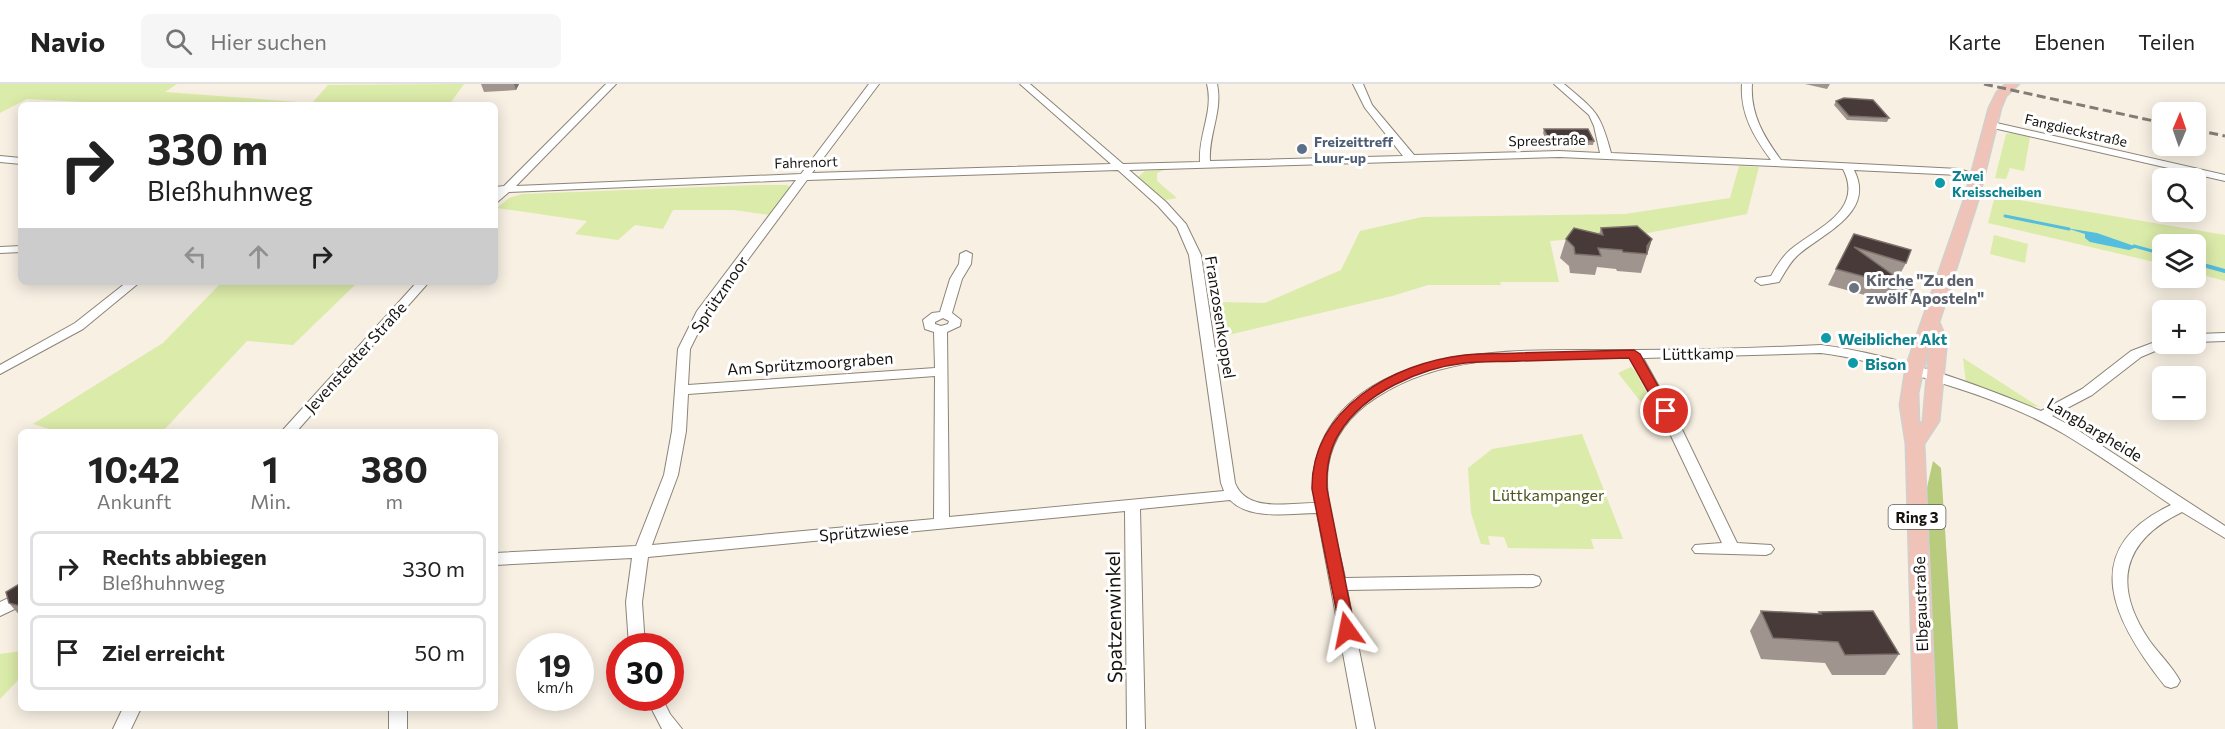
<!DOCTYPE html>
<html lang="de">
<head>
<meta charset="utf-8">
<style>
  :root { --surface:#fff; --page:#f6f6f6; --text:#222; --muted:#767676; --line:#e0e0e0 }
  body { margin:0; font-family:Commissioner,sans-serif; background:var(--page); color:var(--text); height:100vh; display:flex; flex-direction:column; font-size:22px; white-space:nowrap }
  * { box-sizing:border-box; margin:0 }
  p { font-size:20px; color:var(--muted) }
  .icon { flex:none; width:33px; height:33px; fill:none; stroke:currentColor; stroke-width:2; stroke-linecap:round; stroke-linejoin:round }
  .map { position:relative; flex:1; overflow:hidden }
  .side { position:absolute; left:18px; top:345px; width:480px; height:282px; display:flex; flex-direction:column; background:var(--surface); border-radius:9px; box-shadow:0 3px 15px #0003 }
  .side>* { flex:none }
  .top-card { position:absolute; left:18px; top:18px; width:480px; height:183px; border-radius:9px; box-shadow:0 3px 15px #0003; background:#fff; color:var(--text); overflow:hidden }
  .needle { width:39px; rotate:2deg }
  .buttons { position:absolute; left:2152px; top:18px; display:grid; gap:12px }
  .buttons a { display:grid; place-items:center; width:54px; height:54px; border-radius:9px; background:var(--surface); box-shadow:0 3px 15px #0003; font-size:30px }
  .speed { position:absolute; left:516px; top:549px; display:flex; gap:12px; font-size:30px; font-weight:700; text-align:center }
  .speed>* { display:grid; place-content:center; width:78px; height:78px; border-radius:50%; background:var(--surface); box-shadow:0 3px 15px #0003; line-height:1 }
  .speed small { font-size:15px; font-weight:400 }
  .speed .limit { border:9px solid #d22; background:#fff; color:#111 }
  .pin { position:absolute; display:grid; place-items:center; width:51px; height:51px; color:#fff; margin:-26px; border:3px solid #fff; border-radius:50%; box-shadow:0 2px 6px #0007 }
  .me { position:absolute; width:66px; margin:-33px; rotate:348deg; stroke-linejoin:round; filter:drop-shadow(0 0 4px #0008) }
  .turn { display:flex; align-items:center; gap:21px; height:126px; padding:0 30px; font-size:27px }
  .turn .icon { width:78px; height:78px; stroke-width:2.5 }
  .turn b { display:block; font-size:42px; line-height:51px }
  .lanes { display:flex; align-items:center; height:57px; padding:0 30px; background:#0003; justify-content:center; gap:30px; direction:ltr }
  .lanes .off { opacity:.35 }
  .eta { display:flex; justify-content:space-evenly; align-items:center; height:102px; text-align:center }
  .eta b { font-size:36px; font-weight:700; line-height:42px }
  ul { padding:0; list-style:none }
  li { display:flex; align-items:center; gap:18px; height:75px; margin:0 12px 9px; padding:0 18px; border:3px solid var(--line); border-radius:9px }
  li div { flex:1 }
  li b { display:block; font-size:22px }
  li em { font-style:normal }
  header { display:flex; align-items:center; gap:36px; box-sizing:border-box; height:84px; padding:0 30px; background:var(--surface); border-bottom:2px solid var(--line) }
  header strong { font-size:28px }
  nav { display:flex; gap:33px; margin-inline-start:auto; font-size:21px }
  .search { width:420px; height:54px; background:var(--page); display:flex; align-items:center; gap:15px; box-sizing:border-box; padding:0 21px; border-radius:9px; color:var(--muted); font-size:22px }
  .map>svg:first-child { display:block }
  .green { fill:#dbeba9 }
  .forest { fill:#b9cc7d }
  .water { fill:#55bddd }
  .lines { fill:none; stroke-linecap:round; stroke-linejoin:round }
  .stream-far1 { stroke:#55bddd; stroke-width:3 }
  .stream { stroke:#55bddd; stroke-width:4 }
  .minor-casing { stroke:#8b8478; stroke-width:2 }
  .major-casing { stroke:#d0d0cf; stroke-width:3 }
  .minor { fill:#fff; fill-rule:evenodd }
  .major { fill:#efc3b7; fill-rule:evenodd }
  .rail { stroke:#827c74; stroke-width:3; stroke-dasharray:9 4.5; stroke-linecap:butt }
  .wall { fill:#a0958e }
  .shaded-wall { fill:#7c716b }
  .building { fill:#473a38; stroke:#7c716b; stroke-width:1.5 }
  .route { fill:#d93025; stroke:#8d1f18; stroke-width:1.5 }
  .service-dot { fill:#5c6f8a; stroke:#fff; stroke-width:2 }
  .culture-dot { fill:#0f9aa8; stroke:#fff; stroke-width:2 }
  .worship-dot { fill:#6b7280; stroke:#fff; stroke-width:2 }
  .labels { text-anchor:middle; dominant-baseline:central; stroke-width:6; stroke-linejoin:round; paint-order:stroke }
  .far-street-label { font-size:14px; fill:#16130f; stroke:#fff }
  .far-service-label { font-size:14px; font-weight:bold; fill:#4e5e75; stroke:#fff; text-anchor:start }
  .far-culture-label { font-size:14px; font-weight:bold; fill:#0d838f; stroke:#fff; text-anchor:start }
  .shield { fill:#fff; stroke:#5c5a57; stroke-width:1.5 }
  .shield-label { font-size:15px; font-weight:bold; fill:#16130f }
  .worship-label { font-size:16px; font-weight:bold; fill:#5b616d; stroke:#fff; text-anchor:start }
  .street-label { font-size:16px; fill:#16130f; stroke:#fff }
  .culture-label { font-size:16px; font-weight:bold; fill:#0d838f; stroke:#fff; text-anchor:start }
  .park-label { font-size:16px; fill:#475219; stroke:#fff }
  .near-street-label { font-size:20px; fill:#16130f; stroke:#fff }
</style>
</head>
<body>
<header>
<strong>Navio</strong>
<div class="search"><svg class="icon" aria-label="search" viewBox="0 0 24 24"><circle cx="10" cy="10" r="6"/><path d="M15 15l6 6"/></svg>Hier suchen</div>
<nav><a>Karte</a><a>Ebenen</a><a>Teilen</a></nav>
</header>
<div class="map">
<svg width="2225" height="645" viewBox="0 0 2225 645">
  <rect width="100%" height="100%" fill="#f8f0e3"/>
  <!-- green -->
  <path class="green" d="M 0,0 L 177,0 L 165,8 L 312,19 L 328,1 L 464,0 L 449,21 L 141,21 L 27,15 L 0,29 Z
    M 2011,49 L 2030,53 L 2024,87 L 2010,84 L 2006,95 L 1995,94 L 2006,50 Z
    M 1739,82 L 1759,83 L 1747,130 L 1648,149 L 1550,157 L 1559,198 L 1500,198 L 1501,201 L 1428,201 L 1392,212 L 1224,252 L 1219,218 L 1265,219 L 1341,186 L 1360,147 L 1422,133 L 1625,130 L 1730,114 Z
    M 1164,86 L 1157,89 L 1157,97 L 1177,114 L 1165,116 L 1138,93 L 1145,87 Z
    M 757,101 L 787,101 L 790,103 L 769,131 L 734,126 L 673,126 L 663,145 L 635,141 L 618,156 L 575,150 L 587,137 L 497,124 L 509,114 L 522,110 Z
    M 1995,112 L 2225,151 L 2225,197 L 2196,189 L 2196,160 L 2163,160 L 2163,180 L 1988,139 Z
    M 1994,151 L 2028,160 L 2025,179 L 1990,170 Z
    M 222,198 L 358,198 L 293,261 L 247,257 L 162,348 L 59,348 L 33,340 L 163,259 Z
    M 1963,274 L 2039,323 L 2026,321 L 1966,299 Z
    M 1631,283 L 1635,287 L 1656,326 L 1648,327 L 1618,289 Z
    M 1582,350 L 1623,455 L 1591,455 L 1594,465 L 1508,464 L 1504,453 L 1488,452 L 1490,461 L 1481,460 L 1471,429 L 1468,384 L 1492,365 Z
    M 21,567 L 21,593 L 0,615 L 0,570 Z"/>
  <!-- forest -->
  <path class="forest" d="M 1933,377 L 1941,384 L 1958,645 L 1937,645 L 1924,417 Z"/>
  <!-- water -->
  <path class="water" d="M 2066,144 L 2097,149 L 2137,163 L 2129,166 L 2090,158 L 2085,154 L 2085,150 Z"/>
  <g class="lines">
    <!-- stream-far1 -->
    <path class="stream-far1" d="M 2005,132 L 2069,145
      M 2134,162 L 2163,170"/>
    <!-- stream -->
    <path class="stream" d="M 2159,169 L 2163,170
      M 2196,179 L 2225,187"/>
    <!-- minor casing -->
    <g class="minor-casing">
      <path id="minor" d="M 606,0 L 616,0 L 516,102 L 801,90 L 869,0 L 879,0 L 812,89 L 1111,80 L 1020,0 L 1030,0 L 1123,80 L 1200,78 C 1198,51 1214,27 1207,0 L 1217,0 C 1223,27 1208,51 1210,77 L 1403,72 L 1365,24 L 1353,0 L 1363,0 L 1372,21 L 1414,71 L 1559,67 L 1600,69 L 1594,42 L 1589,31 L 1554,0 L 1564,0 C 1596,27 1600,28 1611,69 L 1771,76 C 1754,53 1740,30 1742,0 L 1752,0 C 1750,30 1764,53 1781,76 L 1959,85 L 1981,92 L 1976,95 L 1959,91 L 1854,86 C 1876,129 1823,149 1798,171 C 1790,178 1785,188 1779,198 L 1761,201 L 1755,197 L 1757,194 L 1771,192 C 1776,183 1782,173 1790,166 C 1815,145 1865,127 1843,85 L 1559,73 L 1129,86 L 1166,118 L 1186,140 L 1201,171 L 1235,399 C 1247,429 1289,419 1315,419 C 1310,389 1316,362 1334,337 C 1394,255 1544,267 1634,266 C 1696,266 1759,264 1821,261 C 1892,270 1975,299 2041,327 L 2082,305 L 2131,267 L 2163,255 L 2163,260 L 2169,260 L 2167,262 L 2141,273 L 2092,311 L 2052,332 L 2073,343 L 2225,442 L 2225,454 L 2182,428 C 2122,457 2112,501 2149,556 C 2159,570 2172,582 2180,597 L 2177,602 L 2171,604 L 2165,602 C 2115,539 2075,466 2171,421 C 2136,397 2101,372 2064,350 C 2019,323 1965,306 1915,291 C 1884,282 1853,273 1821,269 L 1643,274 L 1677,335 L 1737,459 L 1771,461 L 1774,465 L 1771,469 L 1766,471 L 1695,469 L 1692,465 L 1695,461 L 1722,459 L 1663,335 L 1630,274 C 1545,274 1451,265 1377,313 C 1352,329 1333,351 1328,382 C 1323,416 1338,460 1345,494 L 1533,491 L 1539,493 L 1541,497 L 1539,501 L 1533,503 L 1347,506 L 1375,645 L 1357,645 L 1317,429 C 1290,429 1251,437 1230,416 L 1140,425 L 1145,645 L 1127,645 L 1125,427 L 648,473 L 642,518 L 645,562 L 629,562 L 626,518 L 632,474 L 495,481 L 495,469 L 636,462 L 664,391 L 672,347 L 678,265 L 697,227 L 796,96 L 509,108 L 495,120 L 497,109 L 495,109 L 495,103 L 504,102 ZM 1118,86 L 1158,122 L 1177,143 L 1189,171 L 1221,399 L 1224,407 L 949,433 L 947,248 L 960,242 L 961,236 L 952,229 L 962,195 L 971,180 L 972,170 L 966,167 L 960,170 L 959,180 L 950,195 L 940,228 L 932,229 L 923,236 L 925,245 L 934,248 L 935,284 L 688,301 L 690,265 L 707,231 L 807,96 ZM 943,234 L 949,237 L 948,240 L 941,242 L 935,240 L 935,238 ZM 935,292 L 934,435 L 652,461 L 678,391 L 686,347 L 688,310 Z
        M 1992,38 L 2225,91 L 2225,97 L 1989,43 L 1989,39 Z
        M 0,72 L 21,74 L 21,80 L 0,78 Z
        M 21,162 L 21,168 L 0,169 L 0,163 Z
        M 127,198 L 140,198 L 83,245 L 0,290 L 0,281 L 75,239 Z
        M 417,198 L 429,198 L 296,348 L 281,348 Z
        M 2225,249 L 2225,257 L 2196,258 L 2196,250 Z
        M 21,508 L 21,522 L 0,532 L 0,518 Z
        M 646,614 L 662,614 L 670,630 L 682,645 L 662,645 Z
        M 123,624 L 141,624 L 131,645 L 113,645 Z
        M 389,624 L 407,624 L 407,645 L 389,645 Z"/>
    </g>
    <!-- major casing -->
    <g class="major-casing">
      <path id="major" d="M 2006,0 L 2019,0 L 2006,12 L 2001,24 L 1979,113 L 1939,238 L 1945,252 L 1946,265 L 1939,337 L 1924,360 L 1936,645 L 1914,645 L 1906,360 L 1900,321 L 1906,283 L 1965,113 L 1989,24 L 1997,8 ZM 1930,258 L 1923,337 L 1919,342 L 1918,309 Z"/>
    </g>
    <!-- minor -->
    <use href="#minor" class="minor"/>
    <!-- major -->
    <use href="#major" class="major"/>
    <!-- rail -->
    <path class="rail" d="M 1984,0 L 2163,39
      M 2196,46 L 2225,52"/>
  </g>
  <!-- wall -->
  <path class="wall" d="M 481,0 L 519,0 L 516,6 L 484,8 Z
    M 1805,0 L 1830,0 L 1827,5 Z
    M 1836,17 L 1889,34 L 1887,38 L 1847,36 L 1834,21 Z
    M 1544,45 L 1594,57 L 1593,61 L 1548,60 L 1543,49 Z
    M 1601,144 L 1652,155 L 1641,189 L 1617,187 L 1616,185 L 1597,183 L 1595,191 L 1570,189 L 1569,182 L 1560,174 L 1566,155 L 1599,150 Z
    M 1854,150 L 1906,179 L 1898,194 L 1914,206 L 1905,222 L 1828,201 Z
    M 21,499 L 21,533 L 9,519 Z
    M 1761,527 L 1818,530 L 1819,528 L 1899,570 L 1885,591 L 1832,591 L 1825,579 L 1761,575 L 1750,547 Z"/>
  <!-- shaded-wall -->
  <path class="shaded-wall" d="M 514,0 L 519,0 L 516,6 Z
    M 1652,155 L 1646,174 L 1647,170 L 1647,162 Z"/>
  <!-- building -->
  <path class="building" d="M 1844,14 L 1873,16 L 1889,34 L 1849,32 L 1836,17 Z
    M 1544,45 L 1588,45 L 1594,57 L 1549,56 Z
    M 1637,142 L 1652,155 L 1647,162 L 1647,170 L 1623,168 L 1622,166 L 1598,164 L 1601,172 L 1575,170 L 1574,163 L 1566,155 L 1574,144 L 1603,151 L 1601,144 Z
    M 1854,150 L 1911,166 L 1906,179 L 1854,163 L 1914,206 L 1836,185 Z
    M 21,499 L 21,521 L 20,522 L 9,519 L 6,508 Z
    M 1761,527 L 1821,530 L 1819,528 L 1873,527 L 1899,570 L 1845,571 L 1838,558 L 1773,554 Z"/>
  <!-- route -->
  <path class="route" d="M 1634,266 L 1640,270 L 1672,327 L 1670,330 L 1661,330 L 1629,274 C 1593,275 1556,276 1520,277 C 1501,278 1483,277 1465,279 C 1420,284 1364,309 1340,348 C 1329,365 1326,386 1327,405 L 1355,546 L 1353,550 L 1347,552 L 1341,550 L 1312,405 C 1311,325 1393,279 1465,271 C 1483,269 1501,270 1519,269 C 1557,268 1595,267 1634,266 Z"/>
  <!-- markers -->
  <circle class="service-dot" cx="1302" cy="65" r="6"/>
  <g class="culture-dot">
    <circle cx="1940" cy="99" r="6"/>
    <circle cx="1826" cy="254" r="6"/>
    <circle cx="1853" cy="279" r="6"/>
  </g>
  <circle class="worship-dot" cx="1854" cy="204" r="6"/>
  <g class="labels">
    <!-- far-street labels -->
    <g class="far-street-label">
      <text transform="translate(2076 46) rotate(13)">Fangdieckstraße</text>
      <text transform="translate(1547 56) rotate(-1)">Spreestraße</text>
      <text transform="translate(806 78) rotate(-2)">Fahrenort</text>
    </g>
    <!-- far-service labels -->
    <g class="far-service-label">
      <text x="1314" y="57">Freizeittreff<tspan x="1314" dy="16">Luur-up</tspan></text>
    </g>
    <!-- far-culture labels -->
    <g class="far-culture-label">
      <text x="1952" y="91">Zwei<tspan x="1952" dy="16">Kreisscheiben</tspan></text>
    </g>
    <!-- shield labels -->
    <rect class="shield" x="1888.5" y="421" width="57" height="24" rx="4.5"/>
    <g class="shield-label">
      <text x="1917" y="433">Ring 3</text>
    </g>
    <!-- worship labels -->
    <g class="worship-label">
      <text x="1866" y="195">Kirche "Zu den<tspan x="1866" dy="18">zwölf Aposteln"</tspan></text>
    </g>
    <!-- street labels -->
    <g class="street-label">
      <text transform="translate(719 210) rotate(-56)">Sprützmoor</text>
      <text transform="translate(1221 233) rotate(81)">Franzosenkoppel</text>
      <text transform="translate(1698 269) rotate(-1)">Lüttkamp</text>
      <text transform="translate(355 273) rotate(-48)">Jevenstedter Straße</text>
      <text transform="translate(810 279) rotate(-4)">Am Sprützmoorgraben</text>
      <text transform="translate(2095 345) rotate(31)">Langbargheide</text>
      <text transform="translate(864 447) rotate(-5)">Sprützwiese</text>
      <text transform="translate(1920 520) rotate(-92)">Elbgaustraße</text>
    </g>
    <!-- culture labels -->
    <g class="culture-label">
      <text x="1838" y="254">Weiblicher Akt</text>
      <text x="1865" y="279">Bison</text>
    </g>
    <!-- park labels -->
    <g class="park-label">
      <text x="1548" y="410">Lüttkampanger</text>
    </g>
    <!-- near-street labels -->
    <g class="near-street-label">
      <text transform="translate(1113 533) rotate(-91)">Spatzenwinkel</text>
    </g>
  </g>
</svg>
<div class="buttons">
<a><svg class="needle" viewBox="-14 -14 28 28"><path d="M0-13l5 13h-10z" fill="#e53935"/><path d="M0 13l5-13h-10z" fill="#767676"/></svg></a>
<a><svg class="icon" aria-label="search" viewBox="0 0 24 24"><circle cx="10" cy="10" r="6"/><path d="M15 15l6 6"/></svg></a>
<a><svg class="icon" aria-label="layers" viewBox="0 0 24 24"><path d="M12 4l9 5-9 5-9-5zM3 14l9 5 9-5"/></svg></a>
<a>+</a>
<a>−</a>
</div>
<div class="speed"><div>19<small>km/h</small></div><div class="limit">30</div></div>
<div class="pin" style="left:1666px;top:327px;background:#d93025"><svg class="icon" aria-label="arrive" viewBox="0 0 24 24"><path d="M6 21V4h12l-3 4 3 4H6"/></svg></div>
<svg class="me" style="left:1347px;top:546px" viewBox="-20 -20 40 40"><path d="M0-17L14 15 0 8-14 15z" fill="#d93025" stroke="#fff" stroke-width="4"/></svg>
<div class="top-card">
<div class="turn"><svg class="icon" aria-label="right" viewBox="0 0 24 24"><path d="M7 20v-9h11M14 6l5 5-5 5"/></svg><div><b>330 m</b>Bleßhuhnweg</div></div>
<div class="lanes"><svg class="icon off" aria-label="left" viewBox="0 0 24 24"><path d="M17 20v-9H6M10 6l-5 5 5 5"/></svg><svg class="icon off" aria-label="ahead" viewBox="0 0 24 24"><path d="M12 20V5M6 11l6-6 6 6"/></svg><svg class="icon" aria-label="right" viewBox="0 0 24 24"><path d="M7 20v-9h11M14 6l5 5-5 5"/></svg></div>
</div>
<section class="side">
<div class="eta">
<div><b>10:42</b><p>Ankunft</p></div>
<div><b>1</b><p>Min.</p></div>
<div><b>380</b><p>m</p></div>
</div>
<ul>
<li><svg class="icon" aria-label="right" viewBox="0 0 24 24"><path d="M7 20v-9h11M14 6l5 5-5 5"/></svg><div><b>Rechts abbiegen</b><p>Bleßhuhnweg</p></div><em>330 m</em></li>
<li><svg class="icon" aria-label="arrive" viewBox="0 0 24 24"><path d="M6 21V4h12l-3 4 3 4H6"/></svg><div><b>Ziel erreicht</b></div><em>50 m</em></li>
</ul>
</section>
</div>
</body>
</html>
